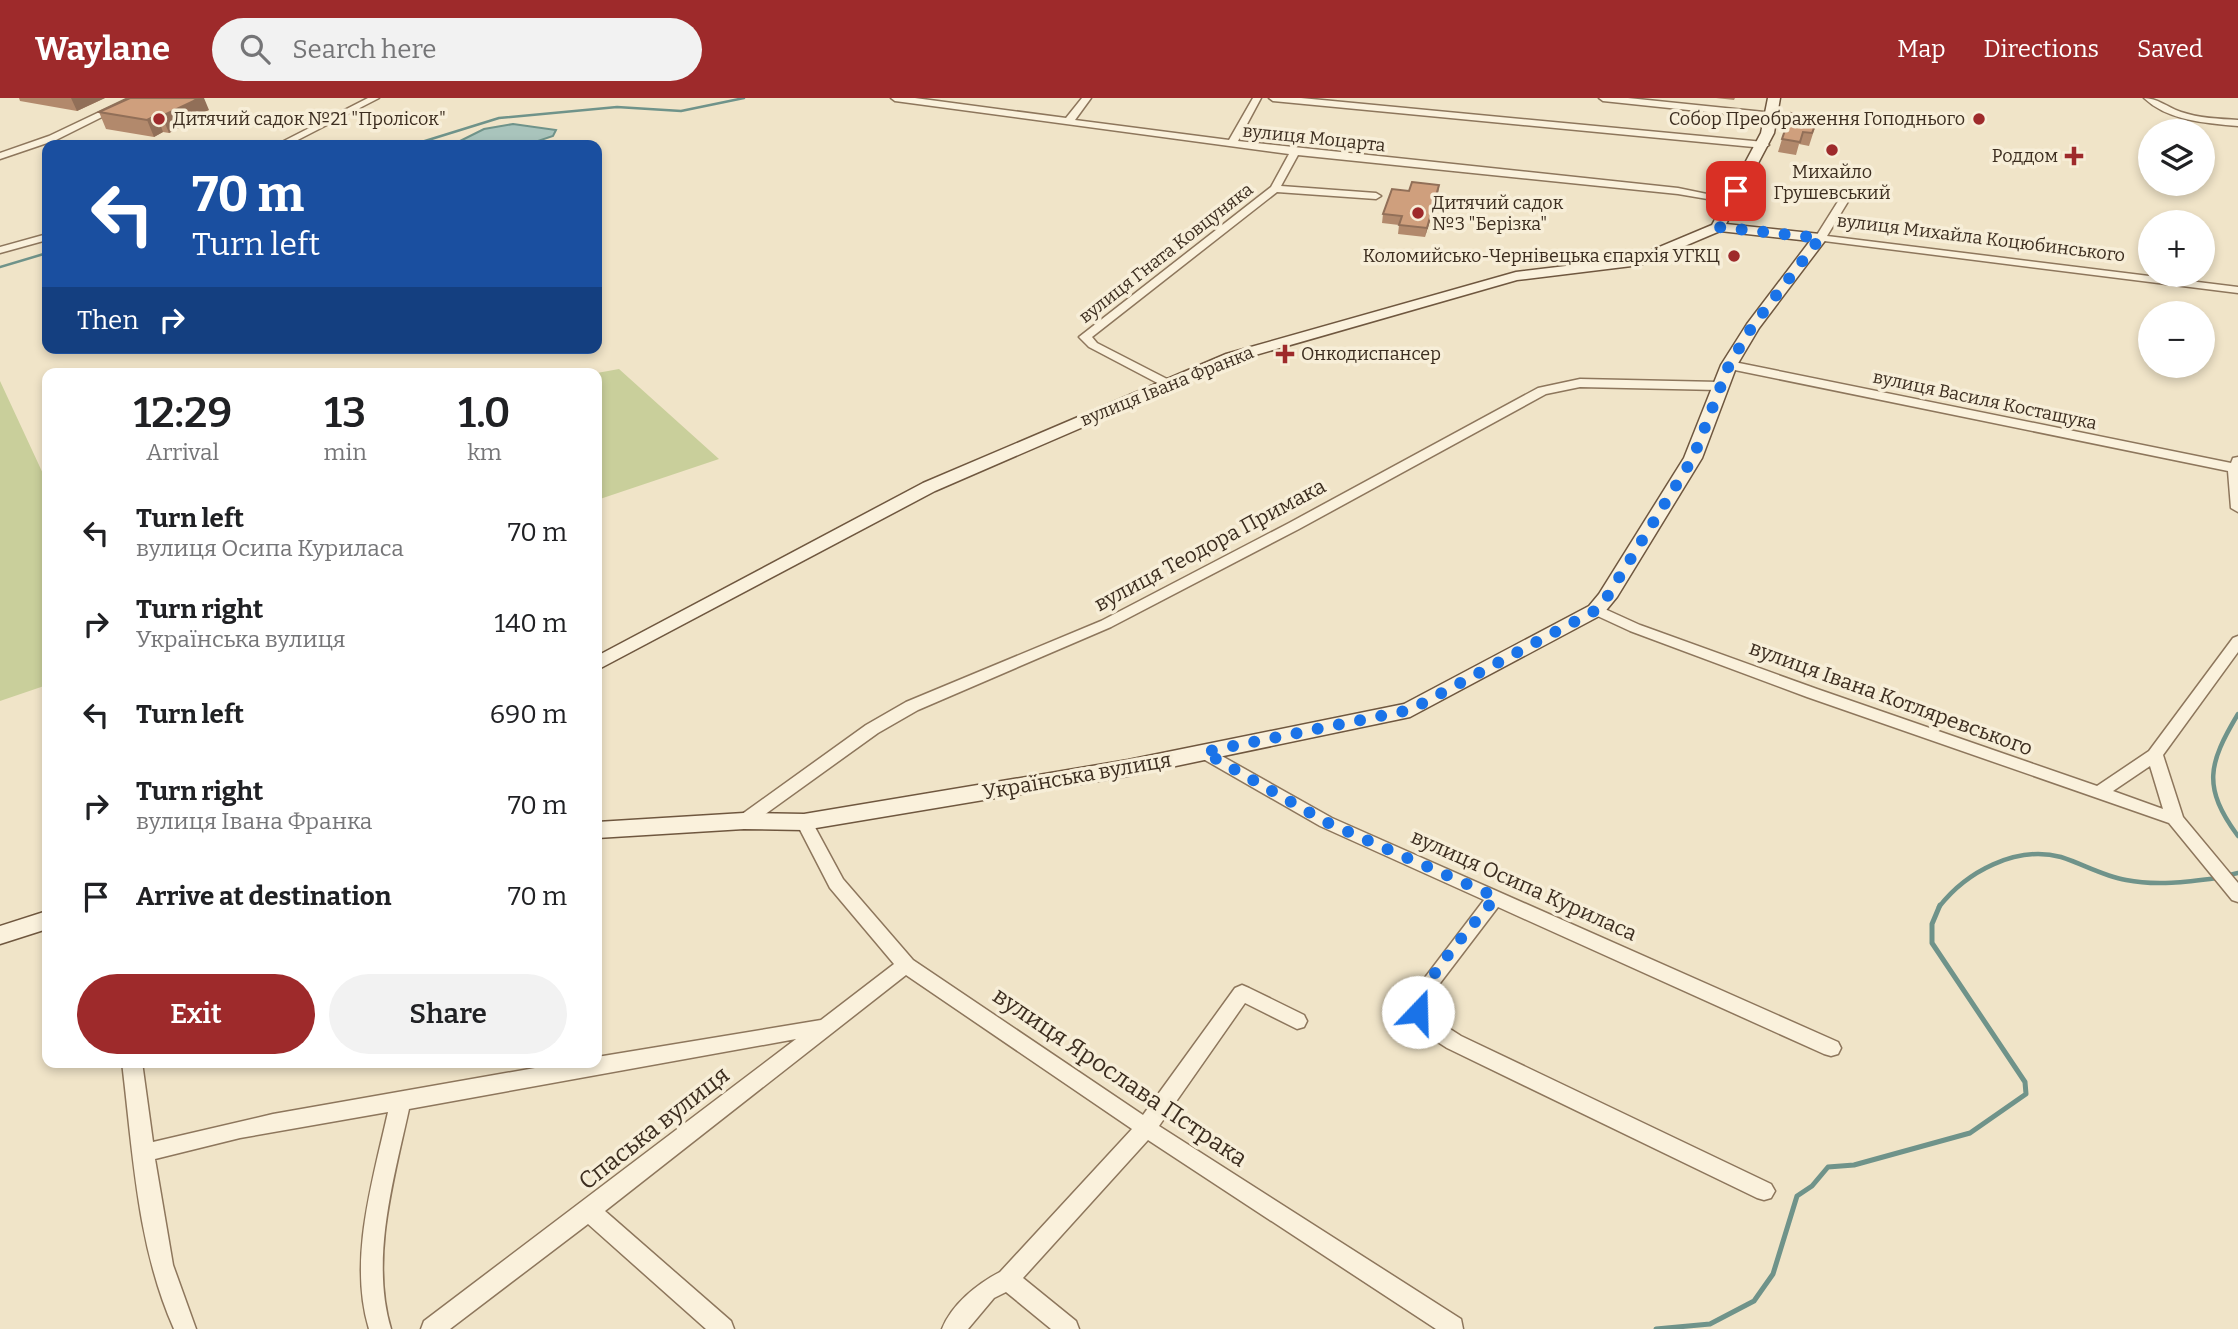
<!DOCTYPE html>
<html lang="en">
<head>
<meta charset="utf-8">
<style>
  :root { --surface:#fff; --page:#f2f2f2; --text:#202124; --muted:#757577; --accent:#9e2a2b }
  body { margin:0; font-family:Bitter,serif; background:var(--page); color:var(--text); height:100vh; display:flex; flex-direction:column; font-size:26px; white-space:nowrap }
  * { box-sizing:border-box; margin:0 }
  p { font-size:23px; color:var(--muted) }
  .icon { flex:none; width:38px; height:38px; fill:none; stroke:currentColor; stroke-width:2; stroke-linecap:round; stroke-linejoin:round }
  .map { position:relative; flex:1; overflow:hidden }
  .sheet { position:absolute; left:42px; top:270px; width:560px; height:700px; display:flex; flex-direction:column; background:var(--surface); border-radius:14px; box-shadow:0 4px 10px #0003 }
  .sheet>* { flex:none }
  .banner { position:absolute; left:42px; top:42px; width:560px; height:214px; border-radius:14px; box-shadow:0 4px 10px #0003; background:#1a4fa0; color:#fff; overflow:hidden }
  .fabs { position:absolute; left:2138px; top:21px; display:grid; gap:14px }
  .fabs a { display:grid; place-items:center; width:77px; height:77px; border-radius:50%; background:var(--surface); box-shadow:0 4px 10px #0003; font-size:35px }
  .pin { position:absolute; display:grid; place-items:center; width:60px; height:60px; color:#fff; margin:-30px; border-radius:14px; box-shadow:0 4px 10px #0006 }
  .me { position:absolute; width:77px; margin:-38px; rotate:21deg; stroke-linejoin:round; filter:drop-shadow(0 0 5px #0008) }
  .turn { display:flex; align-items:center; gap:24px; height:147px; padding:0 35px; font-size:32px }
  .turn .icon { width:91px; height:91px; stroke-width:2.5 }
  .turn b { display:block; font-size:49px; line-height:60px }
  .then { display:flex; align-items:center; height:66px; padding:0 35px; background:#0003; gap:14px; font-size:26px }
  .eta { display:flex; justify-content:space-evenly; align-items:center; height:119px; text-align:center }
  .eta b { font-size:42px; font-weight:600; line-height:49px }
  .button { display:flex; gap:14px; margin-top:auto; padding:14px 35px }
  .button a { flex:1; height:80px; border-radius:42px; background:var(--accent); color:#fff; font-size:28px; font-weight:600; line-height:80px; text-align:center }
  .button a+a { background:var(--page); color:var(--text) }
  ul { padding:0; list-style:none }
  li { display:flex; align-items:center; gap:21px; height:91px; padding:0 35px }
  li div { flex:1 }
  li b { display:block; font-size:26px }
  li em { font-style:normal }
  header { display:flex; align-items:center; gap:42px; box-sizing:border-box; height:98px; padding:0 35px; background:var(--accent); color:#fff }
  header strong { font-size:33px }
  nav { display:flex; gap:38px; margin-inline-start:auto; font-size:24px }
  .search { width:490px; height:63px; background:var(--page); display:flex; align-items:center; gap:18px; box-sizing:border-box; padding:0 24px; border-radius:38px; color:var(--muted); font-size:26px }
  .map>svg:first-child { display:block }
  .green { fill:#c9cf9b }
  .water { fill:#a9c4bc; stroke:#6f938a; stroke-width:2 }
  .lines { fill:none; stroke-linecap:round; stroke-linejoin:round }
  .stream-far2 { stroke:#6f938a; stroke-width:2.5 }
  .stream-far1 { stroke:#6f938a; stroke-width:4.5 }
  .stream { stroke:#6f938a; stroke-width:5 }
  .street-casing { stroke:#8d765c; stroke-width:3 }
  .secondary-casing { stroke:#6f573f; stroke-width:3 }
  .street { fill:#faf1dc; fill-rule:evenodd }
  .secondary { fill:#faf1dc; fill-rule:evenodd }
  .wall { fill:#b2896c }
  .shaded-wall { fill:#916f58 }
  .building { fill:#cf9f7d; stroke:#916f58; stroke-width:2 }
  .route { stroke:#1a73e8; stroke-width:12; stroke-dasharray:0 21.6 }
  .poi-dot { fill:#9e2a2b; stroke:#f7eed8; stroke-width:2.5 }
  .labels { text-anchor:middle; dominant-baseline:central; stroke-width:7; stroke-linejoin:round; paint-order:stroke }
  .far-poi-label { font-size:18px; fill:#3d2e20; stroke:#f7eed8; text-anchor:start }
  .far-street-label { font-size:18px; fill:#3d2e20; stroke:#f7eed8 }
  .street-label { font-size:21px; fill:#3d2e20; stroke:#f7eed8 }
  .near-street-label { font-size:24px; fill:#3d2e20; stroke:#f7eed8 }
</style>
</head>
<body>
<header>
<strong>Waylane</strong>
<div class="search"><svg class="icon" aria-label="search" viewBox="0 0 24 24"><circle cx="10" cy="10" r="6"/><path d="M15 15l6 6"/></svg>Search here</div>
<nav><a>Map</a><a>Directions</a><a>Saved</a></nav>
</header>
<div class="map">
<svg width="2238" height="1231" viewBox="0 0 2238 1231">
  <rect width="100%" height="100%" fill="#f0e4c8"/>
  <!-- green -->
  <path class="green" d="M 619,271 L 719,361 L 597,402 L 597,275 Z
    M 0,283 L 45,380 L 47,393 L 47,587 L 0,603 Z"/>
  <!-- water -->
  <path class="water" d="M 513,26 L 556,32 L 553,38 L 526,47 L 452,47 L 484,31 Z"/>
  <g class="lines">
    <!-- stream-far2 -->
    <path class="stream-far2" d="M 412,47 L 499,20 L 617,9 L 681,13 L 744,0
      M 0,169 L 47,155"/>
    <!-- stream-far1 -->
    <path class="stream-far1" d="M 2238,616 C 2208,666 2202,689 2238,738
      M 2225,778 L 2238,775
      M 1939,809 C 1966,774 2016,747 2061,759 C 2083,766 2103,778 2126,782 C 2156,788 2187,784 2217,780"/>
    <!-- stream -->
    <path class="stream" d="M 1656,1231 L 1710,1226 L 1754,1203 L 1773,1176 L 1797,1098 L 1812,1088 L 1828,1069 L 1854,1067 L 1970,1035 L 2026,996 L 2025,984 L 1932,845 L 1932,826 L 1940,807"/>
    <!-- street casing -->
    <g class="street-casing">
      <path id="street" d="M 129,0 L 140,0 L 56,42 L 0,61 L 0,55 L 49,38 Z
        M 368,0 L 379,0 L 288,47 L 276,47 Z
        M 891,0 L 915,0 L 1066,20 L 1082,0 L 1091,0 L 1075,22 L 1229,42 L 1253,0 L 1261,0 L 1238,43 L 1678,90 L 1736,102 L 1731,105 L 1678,96 L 1298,57 L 1281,88 L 1376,95 L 1381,98 L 1376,101 L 1277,94 L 1092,239 L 1097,245 L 1171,283 L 1173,286 L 1167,290 L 1089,249 L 1079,239 L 1271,89 L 1289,56 L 895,3 Z
        M 1269,0 L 1301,0 L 1764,44 L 1769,47 L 1764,50 L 1273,3 Z
        M 1599,0 L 1628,0 L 1774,15 L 1779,18 L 1774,21 L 1603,3 Z
        M 2144,0 C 2157,0 2167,9 2181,14 C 2199,20 2219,21 2238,22 L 2238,28 C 2206,25 2168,23 2144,0 Z
        M 1847,94 L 1852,97 L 1827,138 L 2238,189 L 2238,195 L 1816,142 L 1815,140 L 1842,97 Z
        M 47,136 L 47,142 L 0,155 L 0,149 Z
        M 1729,263 L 2231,365 L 2233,360 L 2238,359 L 2238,414 L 2231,410 L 2228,373 L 1725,270 L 1723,267 Z
        M 1580,281 L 1719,284 L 1725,288 L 1719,292 L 1580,289 L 1546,296 L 1299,431 L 1111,529 L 918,612 L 878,635 L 750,727 L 738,727 L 736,723 L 738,719 L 866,627 L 906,604 L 1101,523 L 1289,425 L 1538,290 Z
        M 1596,507 L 1640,527 L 1817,591 L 2097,688 L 2149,653 L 2233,540 L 2238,538 L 2238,554 L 2163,657 L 2183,719 L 2238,785 L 2238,804 L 2232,802 L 2169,725 L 1807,599 L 1630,533 L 1591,515 L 1589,512 ZM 2150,668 L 2163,711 L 2113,693 Z
        M 1204,648 L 1332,720 L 1838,944 L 1841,950 L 1838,956 L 1831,958 L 1824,956 L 1498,809 L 1431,897 L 1427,910 L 1433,920 L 1461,938 L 1771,1086 L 1775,1093 L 1771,1100 L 1764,1102 L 1757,1100 L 1447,950 L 1419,932 L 1407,910 L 1414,894 L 1484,802 L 1320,728 L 1198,658 L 1196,654 L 1198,650 Z
        M 804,718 L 810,720 L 843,781 L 913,862 L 1143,1017 L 1235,890 L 1242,887 L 1249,890 L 1304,917 L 1307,923 L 1304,929 L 1297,931 L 1245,905 L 1159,1028 L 1461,1221 L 1463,1231 L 1436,1231 L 1148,1042 L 1023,1180 L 1076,1223 L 1079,1231 L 1051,1231 L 1006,1194 L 994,1200 L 968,1231 L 942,1231 C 952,1206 977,1186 1000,1174 L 1132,1031 L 906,877 L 605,1113 L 731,1223 L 734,1231 L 706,1231 L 588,1126 L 450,1231 L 421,1231 L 424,1223 L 796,941 L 409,1011 C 394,1080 370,1161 391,1231 L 369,1231 C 348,1162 373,1082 388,1014 L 240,1040 L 155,1061 L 173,1167 L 196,1231 L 174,1231 C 137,1148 133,1054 122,964 L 142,964 L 153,1044 L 273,1016 L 569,964 L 597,964 L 597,959 L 821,922 L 894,866 L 830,790 L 796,724 L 798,720 Z"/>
    </g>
    <!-- secondary casing -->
    <g class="secondary-casing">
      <path id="secondary" d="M 1768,0 L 1780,0 L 1774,35 L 1726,126 L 1820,136 L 1827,140 L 1759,230 L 1737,267 L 1702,360 L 1617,499 L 1603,516 L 1410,619 L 1128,678 L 804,732 L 744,731 L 597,740 L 597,724 L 744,715 L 804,716 L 1128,662 L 1404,606 L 1589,508 L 1599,496 L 1684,360 L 1721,267 L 1747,226 L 1810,143 L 1720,133 L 1640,167 L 1517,182 L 1238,262 L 935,393 L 597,572 L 597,558 L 923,385 L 1226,256 L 1516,174 L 1633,160 L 1712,127 L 1761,35 Z
        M 47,813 L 47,831 L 0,846 L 0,828 Z"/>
    </g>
    <!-- street -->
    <use href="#street" class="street"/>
    <!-- secondary -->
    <use href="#secondary" class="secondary"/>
  </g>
  <!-- wall -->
  <path class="wall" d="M 19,0 L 105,0 L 77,13 L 20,3 Z
    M 1716,0 L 1735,0 L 1734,2 Z
    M 209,12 L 204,14 L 205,17 L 169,35 L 163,34 L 154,39 L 106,31 L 99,14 Z
    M 1818,20 L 1809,48 L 1799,46 L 1796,57 L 1778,54 L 1782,41 Z
    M 1438,96 L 1425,139 L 1398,136 L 1399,127 L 1382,125 L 1383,116 Z"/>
  <!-- shaded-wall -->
  <path class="shaded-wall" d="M 71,0 L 105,0 L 77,13 Z
    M 193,0 L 204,0 L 209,12 L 204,14 L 205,17 L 169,35 L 162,18 Z
    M 157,17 L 163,34 L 154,39 L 147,22 Z
    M 1439,87 L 1438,96 L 1425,139 L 1427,130 Z"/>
  <!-- building -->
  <path class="building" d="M 130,0 L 193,0 L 198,1 L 162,18 L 157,17 L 147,22 L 99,14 Z
    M 1791,15 L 1818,20 L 1812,35 L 1803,34 L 1800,44 L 1782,41 Z
    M 1412,84 L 1439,87 L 1427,130 L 1399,127 L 1402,118 L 1383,116 L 1392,91 L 1409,93 Z"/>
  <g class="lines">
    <!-- route -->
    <path class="route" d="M 1418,914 C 1414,891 1479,820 1496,799 L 1326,724 L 1204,654 L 1410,612 L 1596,512 L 1607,499 L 1693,360 L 1729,267 L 1752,229 L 1820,140 L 1718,129 L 1724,113 L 1736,93"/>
  </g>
  <!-- markers -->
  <g class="poi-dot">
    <circle cx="159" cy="21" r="7"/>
    <circle cx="1979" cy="21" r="7"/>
    <circle cx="1832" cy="52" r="7"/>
    <path d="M2070.5 47.5h7v7h7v7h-7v7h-7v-7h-7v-7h7z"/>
    <circle cx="1418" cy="115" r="7"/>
    <circle cx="1734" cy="158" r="7"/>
    <path d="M1281.5 245.5h7v7h7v7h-7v7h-7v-7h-7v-7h7z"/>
  </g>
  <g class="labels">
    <!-- far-poi labels -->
    <g class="far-poi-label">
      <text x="173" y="21">Дитячий садок №21 "Пролісок"</text>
      <text x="1965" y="21" text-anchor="end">Собор Преображення Гоподнього</text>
      <text x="2058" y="58" text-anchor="end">Роддом</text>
      <text x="1832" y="74" text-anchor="middle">Михайло<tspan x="1832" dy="21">Грушевський</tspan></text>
      <text x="1432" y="105">Дитячий садок<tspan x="1432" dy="21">№3 "Берізка"</tspan></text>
      <text x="1720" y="158" text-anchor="end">Коломийсько-Чернівецька єпархія УГКЦ</text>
      <text x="1301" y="256">Онкодиспансер</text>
    </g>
    <!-- far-street labels -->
    <g class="far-street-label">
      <text transform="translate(1314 40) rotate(6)">вулиця Моцарта</text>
      <text transform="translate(1981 140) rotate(7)">вулиця Михайла Коцюбинського</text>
      <text transform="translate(1166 155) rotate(-38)">вулиця Гната Ковцуняка</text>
      <text transform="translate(1167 288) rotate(-22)">вулиця Івана Франка</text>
      <text transform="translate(1985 302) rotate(12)">вулиця Василя Костащука</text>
    </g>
    <!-- street labels -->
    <g class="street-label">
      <text transform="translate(1210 447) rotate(-28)">вулиця Теодора Примака</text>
      <text transform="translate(1891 600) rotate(20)">вулиця Івана Котляревського</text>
      <text transform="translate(1077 678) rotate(-10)">Українська вулиця</text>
      <text transform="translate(1524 787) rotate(24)">вулиця Осипа Куриласа</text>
    </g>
    <!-- near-street labels -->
    <g class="near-street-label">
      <text transform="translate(1120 979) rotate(34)">вулиця Ярослава Пстрака</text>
      <text transform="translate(654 1030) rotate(-38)">Спаська вулиця</text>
    </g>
  </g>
</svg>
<div class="fabs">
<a><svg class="icon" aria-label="layers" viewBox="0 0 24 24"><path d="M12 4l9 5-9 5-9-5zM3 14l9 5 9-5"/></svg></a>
<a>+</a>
<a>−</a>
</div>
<div class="pin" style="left:1736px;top:93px;background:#d93025"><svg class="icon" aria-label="arrive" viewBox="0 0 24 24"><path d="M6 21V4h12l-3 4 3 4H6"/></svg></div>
<svg class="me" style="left:1418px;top:914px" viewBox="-20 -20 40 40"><circle r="19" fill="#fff"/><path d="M0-13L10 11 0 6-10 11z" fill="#1a73e8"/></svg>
<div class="banner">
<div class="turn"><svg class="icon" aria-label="left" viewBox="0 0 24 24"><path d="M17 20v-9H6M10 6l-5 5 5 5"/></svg><div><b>70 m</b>Turn left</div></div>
<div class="then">Then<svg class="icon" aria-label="right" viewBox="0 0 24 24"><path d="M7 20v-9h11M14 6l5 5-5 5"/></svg></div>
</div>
<section class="sheet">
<div class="eta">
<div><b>12:29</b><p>Arrival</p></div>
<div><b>13</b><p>min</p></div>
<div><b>1.0</b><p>km</p></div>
</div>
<ul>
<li><svg class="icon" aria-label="left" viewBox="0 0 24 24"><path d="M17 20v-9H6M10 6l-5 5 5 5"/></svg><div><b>Turn left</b><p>вулиця Осипа Куриласа</p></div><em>70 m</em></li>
<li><svg class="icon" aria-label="right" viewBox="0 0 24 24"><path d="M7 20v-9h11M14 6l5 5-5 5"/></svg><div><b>Turn right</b><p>Українська вулиця</p></div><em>140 m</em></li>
<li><svg class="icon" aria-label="left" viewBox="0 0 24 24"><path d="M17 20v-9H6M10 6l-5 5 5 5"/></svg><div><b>Turn left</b></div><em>690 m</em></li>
<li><svg class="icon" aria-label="right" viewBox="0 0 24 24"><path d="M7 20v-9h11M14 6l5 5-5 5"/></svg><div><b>Turn right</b><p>вулиця Івана Франка</p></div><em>70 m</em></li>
<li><svg class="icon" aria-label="arrive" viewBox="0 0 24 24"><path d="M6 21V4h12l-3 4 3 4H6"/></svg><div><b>Arrive at destination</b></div><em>70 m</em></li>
</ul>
<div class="button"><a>Exit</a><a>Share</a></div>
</section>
</div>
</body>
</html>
